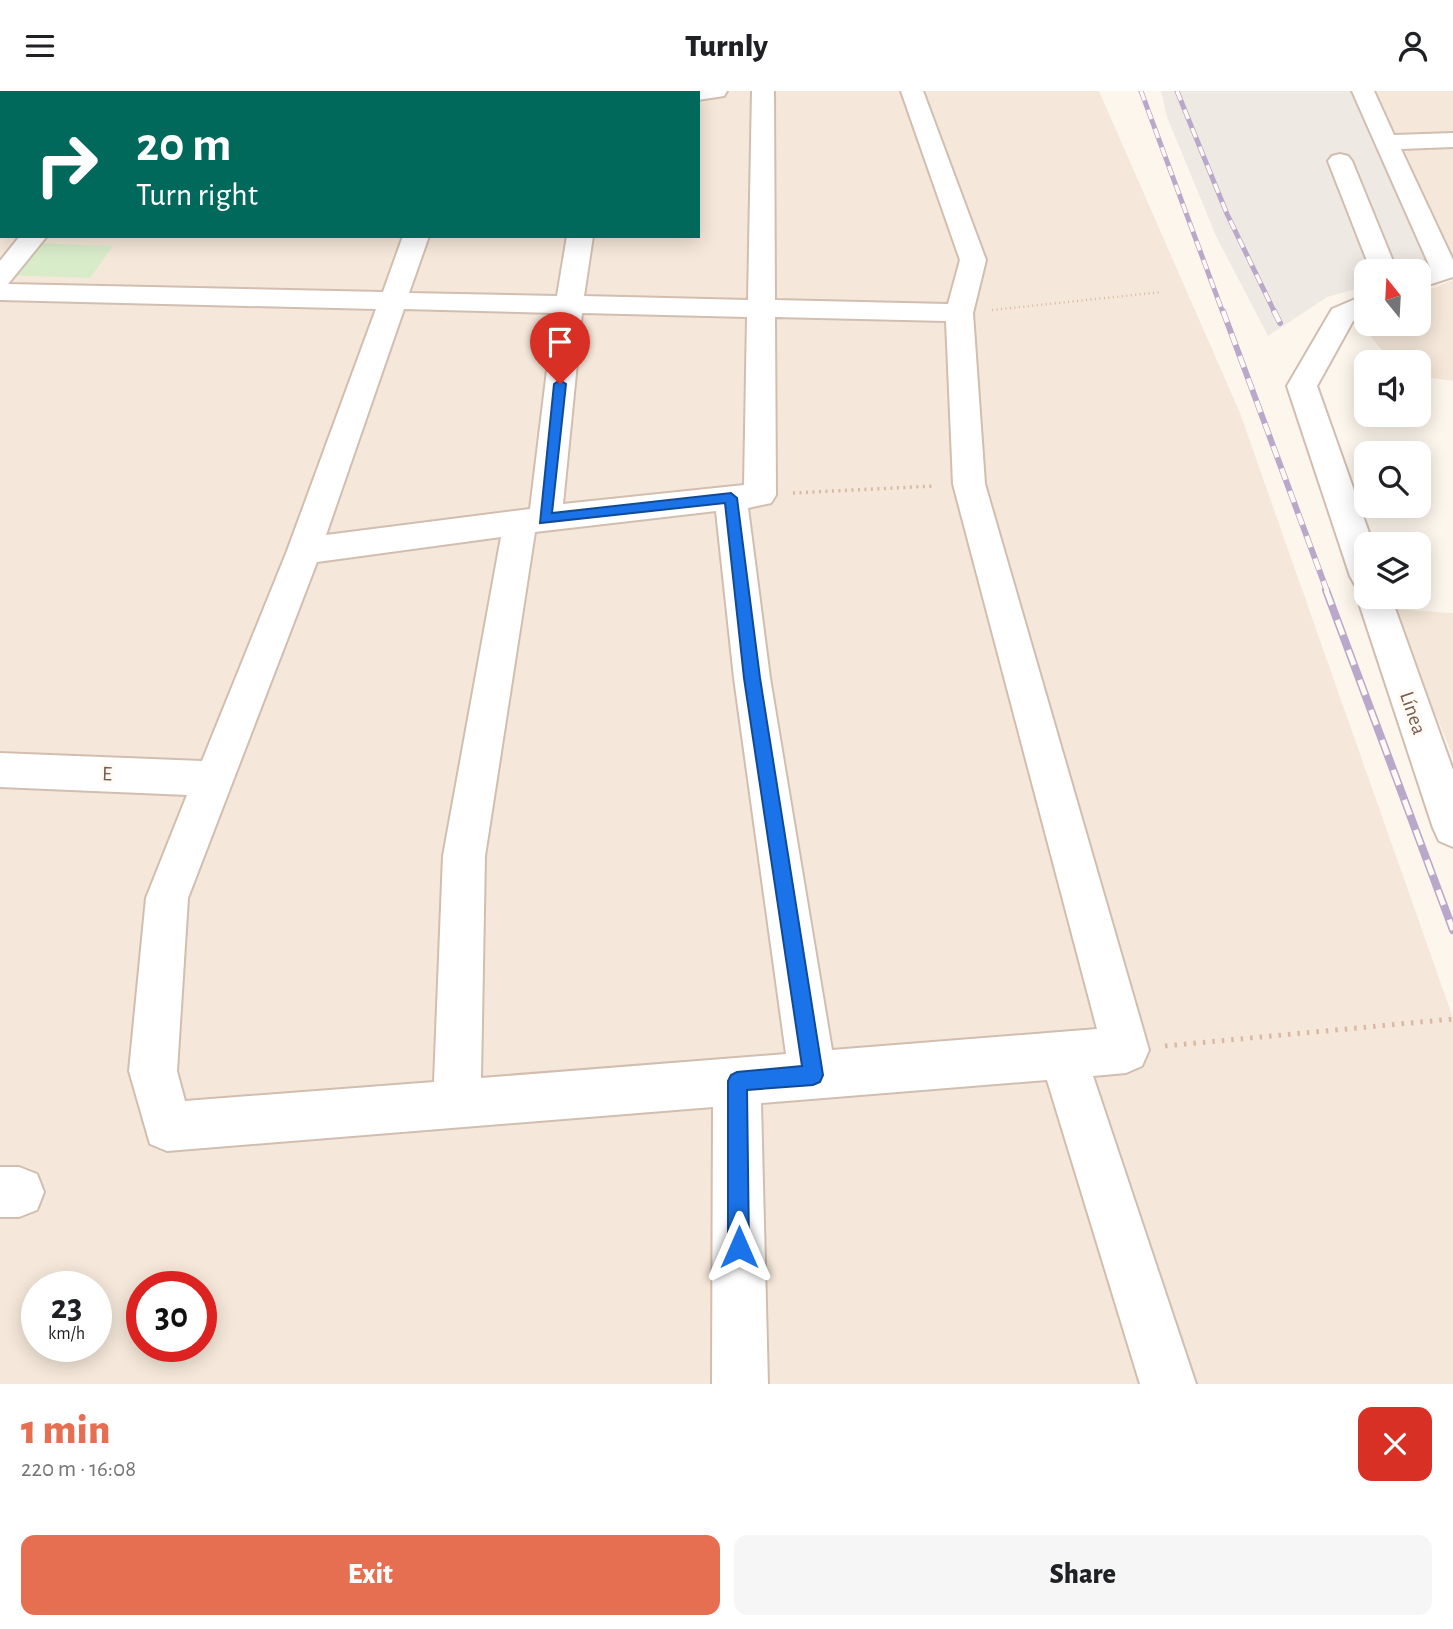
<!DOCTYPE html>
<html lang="en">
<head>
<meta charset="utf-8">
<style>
  :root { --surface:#fff; --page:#f6f6f6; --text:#202124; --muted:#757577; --accent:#e76f51 }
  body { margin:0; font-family:"Alegreya Sans",sans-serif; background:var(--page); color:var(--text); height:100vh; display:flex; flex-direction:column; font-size:26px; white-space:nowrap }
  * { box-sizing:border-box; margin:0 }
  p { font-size:23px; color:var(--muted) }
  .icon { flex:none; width:38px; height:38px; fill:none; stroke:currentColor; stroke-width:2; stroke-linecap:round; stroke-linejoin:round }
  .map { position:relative; height:1293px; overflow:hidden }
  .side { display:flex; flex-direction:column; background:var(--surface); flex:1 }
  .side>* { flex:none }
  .top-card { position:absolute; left:0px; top:0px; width:700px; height:147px; box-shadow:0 4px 18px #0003; background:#00695c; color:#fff; overflow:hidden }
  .needle { width:46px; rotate:342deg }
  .buttons { position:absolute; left:1354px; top:168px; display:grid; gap:14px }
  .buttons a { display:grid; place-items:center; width:77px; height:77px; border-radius:14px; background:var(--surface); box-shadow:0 4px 18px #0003; font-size:35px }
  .speed { position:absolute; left:21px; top:1180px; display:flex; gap:14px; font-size:35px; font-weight:700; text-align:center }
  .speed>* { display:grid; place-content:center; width:91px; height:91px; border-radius:50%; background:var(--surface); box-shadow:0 4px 18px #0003; line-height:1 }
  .speed small { font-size:18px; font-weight:400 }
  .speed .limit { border:10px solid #d22; background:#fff; color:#111 }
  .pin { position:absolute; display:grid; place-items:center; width:60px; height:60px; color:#fff; margin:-72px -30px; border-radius:50% 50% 50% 0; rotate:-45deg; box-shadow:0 0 7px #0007 }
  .pin .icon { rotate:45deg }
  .me { position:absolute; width:77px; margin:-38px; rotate:0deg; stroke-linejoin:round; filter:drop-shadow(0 0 5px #0008) }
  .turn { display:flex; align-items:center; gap:24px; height:147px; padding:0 21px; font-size:32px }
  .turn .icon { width:91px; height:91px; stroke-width:2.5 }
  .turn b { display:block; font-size:49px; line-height:60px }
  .round { display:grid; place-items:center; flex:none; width:74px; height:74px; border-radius:14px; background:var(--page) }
  .overview { display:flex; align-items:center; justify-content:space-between; height:119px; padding:0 21px }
  h1 { font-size:42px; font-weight:800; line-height:52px; color:var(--accent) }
  .action { display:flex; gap:14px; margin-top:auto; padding:14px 21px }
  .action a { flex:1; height:80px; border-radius:14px; background:var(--accent); color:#fff; font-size:28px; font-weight:800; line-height:80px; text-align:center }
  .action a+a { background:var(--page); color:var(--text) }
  header { display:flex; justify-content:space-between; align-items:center; height:91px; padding:0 21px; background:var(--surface); font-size:32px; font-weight:800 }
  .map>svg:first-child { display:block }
  .residential { fill:#f5e8da; fill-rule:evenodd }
  .industrial { fill:#efe9e4 }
  .green { fill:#d8ecc9 }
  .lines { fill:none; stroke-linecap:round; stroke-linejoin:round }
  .minor-casing { stroke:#d1beb0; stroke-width:4 }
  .path-far2 { stroke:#d9b8a5; stroke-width:2.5; stroke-dasharray:1 3.5; stroke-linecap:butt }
  .path-far1 { stroke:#d9b8a5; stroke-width:3.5; stroke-dasharray:2 4.5; stroke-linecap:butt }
  .path { stroke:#d9b8a5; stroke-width:5; stroke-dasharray:2.5 7; stroke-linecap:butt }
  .minor { fill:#fff; fill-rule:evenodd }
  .rail-far2-casing { stroke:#b9a8c9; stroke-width:5 }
  .rail-far1-casing { stroke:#b9a8c9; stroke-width:6 }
  .rail-casing { stroke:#b9a8c9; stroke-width:8 }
  .rail-far2 { stroke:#fffaf3; stroke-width:3.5; stroke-dasharray:10; stroke-linecap:butt }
  .rail-far1 { stroke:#fffaf3; stroke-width:4.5; stroke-dasharray:12; stroke-linecap:butt }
  .rail { stroke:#fffaf3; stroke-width:5; stroke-dasharray:16; stroke-linecap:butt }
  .route { fill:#1a73e8; stroke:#114b97; stroke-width:2 }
  .labels { text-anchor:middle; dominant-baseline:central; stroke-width:7; stroke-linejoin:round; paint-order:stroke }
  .street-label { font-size:21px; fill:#7a5c4d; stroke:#fffaf3 }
</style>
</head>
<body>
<header><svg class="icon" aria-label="menu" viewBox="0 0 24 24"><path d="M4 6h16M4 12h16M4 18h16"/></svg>Turnly<svg class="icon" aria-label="person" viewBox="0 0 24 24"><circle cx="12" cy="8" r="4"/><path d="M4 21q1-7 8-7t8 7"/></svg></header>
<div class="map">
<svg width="1453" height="1293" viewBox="0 0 1453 1293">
  <rect width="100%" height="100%" fill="#fdf6ec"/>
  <!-- residential -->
  <path class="residential" d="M 637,0 L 1099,0 L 1240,322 L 1453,927 L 1453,1293 L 0,1293 L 0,75 L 2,145 L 698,145 L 698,2 ZM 37,1195 L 96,1195 L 96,1255 L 37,1255 ZM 142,1195 L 201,1195 L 201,1255 L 142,1255 Z
    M 1376,0 L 1453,0 L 1453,171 Z
    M 1453,189 L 1453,290 L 1419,285 L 1419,271 L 1391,271 L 1358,229 L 1367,225 L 1367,233 L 1419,233 L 1419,203 Z
    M 1391,518 L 1453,522 L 1453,665 Z"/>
  <!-- industrial -->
  <path class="industrial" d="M 0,0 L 607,0 L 2,2 L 2,43 Z
    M 1161,0 L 1351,0 L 1438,175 L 1419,180 L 1367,180 L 1367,195 L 1327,206 L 1268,245 L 1216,145 L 1167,26 Z"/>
  <!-- green -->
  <path class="green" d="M 32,152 L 113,155 L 90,187 L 6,184 Z"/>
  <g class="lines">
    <!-- minor casing -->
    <g class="minor-casing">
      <path id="minor" d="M 207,0 L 248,0 L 206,2 Z
        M 612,0 L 634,0 L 634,2 L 612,2 Z
        M 688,0 L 727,0 L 724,5 L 698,9 L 698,2 Z
        M 752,0 L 774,0 L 775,209 L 948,213 L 960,169 L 901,0 L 923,0 L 986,169 L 973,222 L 985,393 L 1149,959 L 1142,975 L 1126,982 L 1093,985 L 1196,1293 L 1140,1293 L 1047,989 L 761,1012 L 768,1293 L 712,1293 L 713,1016 L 167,1060 L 150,1053 L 129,980 L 146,807 L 187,704 L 0,696 L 0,662 L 202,670 L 287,460 L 376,218 L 0,209 L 0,170 L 20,145 L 47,145 L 8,193 L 383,201 L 403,145 L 429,145 L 409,202 L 557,205 L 567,145 L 593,145 L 584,205 L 748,209 ZM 404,218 L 554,222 L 530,418 L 326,444 ZM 582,222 L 747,226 L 744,394 L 563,413 ZM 775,226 L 946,230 L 953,393 L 1097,938 L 832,959 L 770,587 L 748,417 L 771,412 L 776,404 ZM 716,420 L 734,587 L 786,963 L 481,987 L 485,765 L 535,441 ZM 501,446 L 443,765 L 434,991 L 185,1010 L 177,980 L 188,807 L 317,471 Z
        M 1352,0 L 1374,0 L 1394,44 L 1453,42 L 1453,56 L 1401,58 L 1453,169 L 1453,186 L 1419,197 L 1419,180 L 1430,176 Z
        M 0,62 L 2,62 L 2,76 L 0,76 Z
        M 1340,63 L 1348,65 L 1352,70 L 1397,180 L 1371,180 L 1328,70 L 1332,65 Z
        M 1367,203 L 1367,222 L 1353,230 L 1317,295 L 1373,453 L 1367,453 L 1367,506 L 1391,506 L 1453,679 L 1453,756 L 1439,750 L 1433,737 L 1357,506 L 1362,497 L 1355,494 L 1350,485 L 1287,295 L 1332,218 Z
        M 0,1076 L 19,1076 L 37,1083 L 44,1101 L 37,1119 L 19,1126 L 0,1126 Z"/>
    </g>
    <!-- path-far2 -->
    <path class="path-far2" d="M 992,219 L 1162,201"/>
    <!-- path-far1 -->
    <path class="path-far1" d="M 793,402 L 934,395"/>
    <!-- path -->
    <path class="path" d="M 1165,955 L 1453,928"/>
    <!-- minor -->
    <use href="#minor" class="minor"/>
    <!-- rail-far2 casing -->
    <g class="rail-far2-casing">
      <path id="rail-far2" d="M 1141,0 L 1223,222
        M 1177,0 L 1227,123 L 1275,222"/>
    </g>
    <!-- rail-far1 casing -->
    <g class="rail-far1-casing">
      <path id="rail-far1" d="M 1223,220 L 1327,500
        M 1274,220 L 1280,232"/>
    </g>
    <!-- rail casing -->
    <g class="rail-casing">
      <path id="rail" d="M 1326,499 L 1453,839"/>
    </g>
    <!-- rail-far2 -->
    <use href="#rail-far2" class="rail-far2"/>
    <!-- rail-far1 -->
    <use href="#rail-far1" class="rail-far1"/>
    <!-- rail -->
    <use href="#rail" class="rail"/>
  </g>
  <!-- route -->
  <path class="route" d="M 560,289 L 566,293 L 552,422 L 731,402 L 737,407 L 760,587 L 823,984 L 820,991 L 813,994 L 747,999 L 749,1156 L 746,1163 L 739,1166 L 731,1163 L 728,1156 L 728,990 L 731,984 L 737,981 L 802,975 L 744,587 L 725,412 L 540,432 L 554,293 Z"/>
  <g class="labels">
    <!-- street labels -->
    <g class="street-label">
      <text transform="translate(1413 622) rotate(71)">Línea</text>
      <text transform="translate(107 683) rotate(2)">E</text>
    </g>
  </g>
</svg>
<div class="buttons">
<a><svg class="needle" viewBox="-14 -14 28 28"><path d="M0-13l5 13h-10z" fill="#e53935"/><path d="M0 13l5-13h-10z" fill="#757577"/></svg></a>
<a><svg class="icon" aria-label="sound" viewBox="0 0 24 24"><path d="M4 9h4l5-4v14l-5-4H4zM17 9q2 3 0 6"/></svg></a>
<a><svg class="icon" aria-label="search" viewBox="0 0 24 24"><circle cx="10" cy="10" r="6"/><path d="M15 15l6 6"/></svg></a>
<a><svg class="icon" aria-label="layers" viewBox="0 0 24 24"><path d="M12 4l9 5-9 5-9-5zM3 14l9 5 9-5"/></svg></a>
</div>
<div class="speed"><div>23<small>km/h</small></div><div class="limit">30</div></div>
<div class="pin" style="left:560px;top:293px;background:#d93025"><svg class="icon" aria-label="arrive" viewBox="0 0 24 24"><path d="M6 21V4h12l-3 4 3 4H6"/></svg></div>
<svg class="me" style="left:739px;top:1156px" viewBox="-20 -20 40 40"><path d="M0-17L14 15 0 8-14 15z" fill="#1a73e8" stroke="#fff" stroke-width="4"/></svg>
<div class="top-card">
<div class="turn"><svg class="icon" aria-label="right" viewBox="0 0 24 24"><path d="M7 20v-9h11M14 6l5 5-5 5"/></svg><div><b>20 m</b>Turn right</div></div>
</div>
</div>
<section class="side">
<div class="overview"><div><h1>1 min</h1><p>220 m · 16:08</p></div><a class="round" style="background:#d93025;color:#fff"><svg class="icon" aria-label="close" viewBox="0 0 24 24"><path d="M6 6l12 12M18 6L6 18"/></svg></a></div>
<div class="action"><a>Exit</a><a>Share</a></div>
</section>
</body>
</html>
